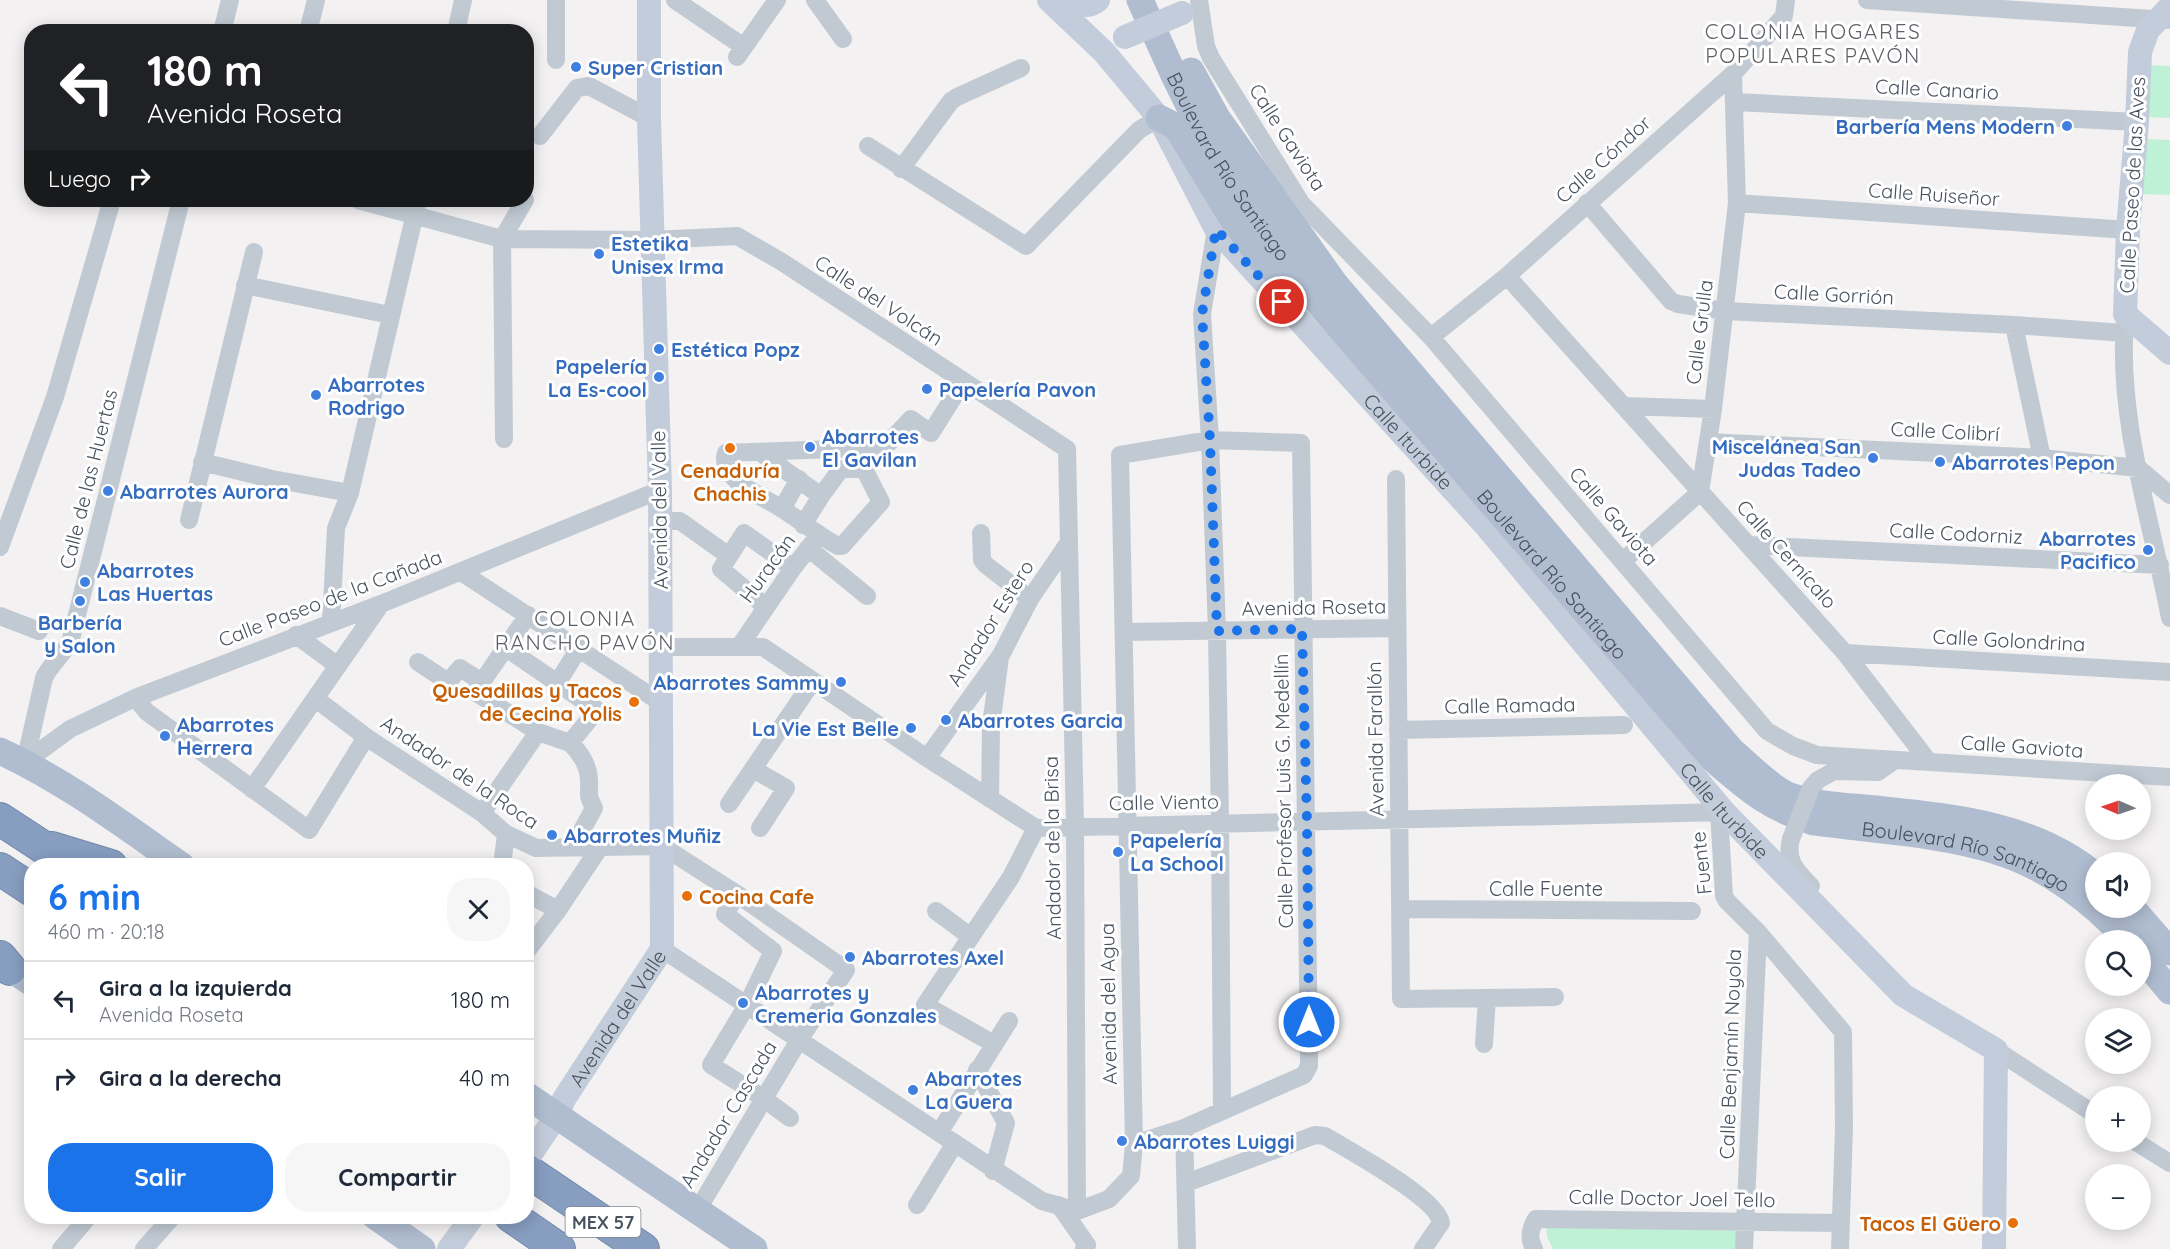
<!DOCTYPE html>
<html lang="es">
<head>
<meta charset="utf-8">
<style>
  :root { --surface:#fff; --page:#f6f6f7; --text:#1f2937; --muted:#747a83; --line:#e0e1e3; --accent:#1a73e8 }
  body { margin:0; font-family:Quicksand,sans-serif; background:var(--page); color:var(--text); height:100vh; display:flex; flex-direction:column; font-size:22px; white-space:nowrap }
  * { box-sizing:border-box; margin:0 }
  p { font-size:20px; color:var(--muted) }
  .icon { flex:none; width:33px; height:33px; fill:none; stroke:currentColor; stroke-width:2; stroke-linecap:round; stroke-linejoin:round }
  .map { position:relative; flex:1; overflow:hidden }
  .side { position:absolute; left:24px; top:858px; width:510px; height:366px; display:flex; flex-direction:column; background:var(--surface); border-radius:24px; box-shadow:0 3px 15px #0003 }
  .side>* { flex:none }
  .hud { position:absolute; left:24px; top:24px; width:510px; height:183px; border-radius:24px; box-shadow:0 3px 15px #0003; background:#202124; color:#fff; overflow:hidden }
  .needle { width:39px; rotate:272deg }
  .fabs { position:absolute; left:2085px; top:774px; display:grid; gap:12px }
  .fabs a { display:grid; place-items:center; width:66px; height:66px; border-radius:50%; background:var(--surface); box-shadow:0 3px 15px #0003; font-size:30px }
  .pin { position:absolute; display:grid; place-items:center; width:51px; height:51px; color:#fff; margin:-26px; border:3px solid #fff; border-radius:50%; box-shadow:0 2px 6px #0007 }
  .me { position:absolute; width:66px; margin:-33px; rotate:0deg; stroke-linejoin:round; filter:drop-shadow(0 0 4px #0008) }
  .turn { display:flex; align-items:center; gap:21px; height:126px; padding:0 24px; font-size:27px }
  .turn .icon { width:78px; height:78px; stroke-width:2.5 }
  .turn b { display:block; font-size:42px; line-height:51px }
  .then { display:flex; align-items:center; height:57px; padding:0 24px; background:#0003; gap:12px; font-size:22px }
  .round { display:grid; place-items:center; flex:none; width:63px; height:63px; border-radius:24px; background:var(--page) }
  .summary { display:flex; align-items:center; justify-content:space-between; height:102px; padding:0 24px }
  h1 { font-size:36px; font-weight:700; line-height:45px; color:var(--accent) }
  .cta { display:flex; gap:12px; margin-top:auto; padding:12px 24px }
  .cta a { flex:1; height:69px; border-radius:24px; background:var(--accent); color:#fff; font-size:24px; font-weight:700; line-height:69px; text-align:center }
  .cta a+a { background:var(--page); color:var(--text) }
  ul { padding:0; list-style:none }
  li { display:flex; align-items:center; gap:18px; height:78px; padding:0 24px; border-top:2px solid var(--line) }
  li div { flex:1 }
  li b { display:block; font-size:22px }
  li em { font-style:normal }
  .map>svg:first-child { display:block }
  .green { fill:#bff1d7 }
  .lines { fill:none; stroke-linecap:round; stroke-linejoin:round }
  .highway-casing { stroke:#7289ac; stroke-width:34 }
  .street { stroke:#c1cad3; stroke-width:18 }
  .secondary { stroke:#c3ccda; stroke-width:24 }
  .primary { stroke:#b0bdd0; stroke-width:27 }
  .highway { stroke:#879ec1; stroke-width:32 }
  .street-bridge { stroke:#c1cad3; stroke-width:18 }
  .secondary-bridge { stroke:#c3ccda; stroke-width:24 }
  .route { stroke:#1a73e8; stroke-width:10; stroke-dasharray:0 18 }
  .shop-dot { fill:#3f7fe0; stroke:#fff; stroke-width:2 }
  .food-dot { fill:#e8710a; stroke:#fff; stroke-width:2 }
  .labels { text-anchor:middle; dominant-baseline:central; stroke-width:6; stroke-linejoin:round; paint-order:stroke }
  .shield { fill:#fff; stroke:#7f868f; stroke-width:1.5 }
  .shield-label { font-size:18px; font-weight:bold; fill:#48525f }
  .shop-label { font-size:20px; font-weight:bold; fill:#366cbe; stroke:#fff; text-anchor:start }
  .street-label { font-size:20px; fill:#48525f; stroke:#fff }
  .food-label { font-size:20px; font-weight:bold; fill:#c56008; stroke:#fff; text-anchor:end }
  .neighbourhood-label { font-size:21px; letter-spacing:1.5px; fill:#5d6066; stroke:#fff }
</style>
</head>
<body>
<div class="map">
<svg width="2170" height="1249" viewBox="0 0 2170 1249">
  <rect width="100%" height="100%" fill="#f3f1f1"/>
  <!-- green -->
  <path class="green" d="M 2147,65 L 2170,66 L 2170,118 L 2145,117 Z
    M 2144,139 L 2170,140 L 2170,195 L 2141,194 Z
    M 1546,1224 L 1737,1231 L 1736,1249 L 1553,1249 L 1547,1237 Z"/>
  <g class="lines">
    <!-- highway casing -->
    <g class="highway-casing">
      <path id="highway" d="M 0,819 L 72,866
        M 52,848 L 111,866
        M 0,869 L 32,890
        M 0,957 L 10,969
        M 526,1170 L 643,1249
        M 511,1216 L 559,1249"/>
    </g>
    <!-- street -->
    <path class="street" d="M 556,0 L 556,60
      M 675,0 L 744,47
      M 815,0 L 843,39
      M 1199,0 L 1206,46 L 1211,58 L 1301,203 L 1431,337 L 1767,731 L 1793,746 L 1817,755 L 2170,777
      M 1867,0 L 2167,20
      M 222,32 L 230,0
      M 308,32 L 316,0
      M 456,32 L 463,0
      M 737,57 L 777,0
      M 1735,102 L 2137,122
      M 540,136 L 577,88 L 589,86 L 649,118
      M 868,146 L 1026,246 L 1139,130 L 1159,118
      M 901,169 L 951,101 L 957,97 L 1021,68
      M 358,200 L 502,239 L 652,240 L 737,236 L 782,262 L 1067,449 L 1075,826 L 1077,1211
      M 1587,203 L 1671,301 L 1678,304 L 1725,311 L 2014,325 L 2124,333
      M 1737,203 L 2128,230
      M 1216,229 L 1202,314 L 1210,440 L 1217,631 L 1220,824 L 1222,1110
      M 1507,276 L 1845,653 L 1929,762
      M 245,285 L 390,315
      M 2125,322 C 2117,420 2152,522 2170,618
      M 2014,325 L 2042,458
      M 1431,337 L 1507,276 L 1733,74 L 1784,16 L 1786,0
      M 1626,406 L 1713,409
      M 504,439 L 502,239 L 525,200
      M 1708,442 L 2042,458 L 2138,468 L 2170,495
      M 761,453 L 821,496
      M 202,462 L 272,479 L 350,493
      M 864,469 L 881,502 L 842,546 L 838,546 C 817,535 799,519 779,507 C 766,499 750,492 738,482 C 731,475 722,463 726,453 L 885,447
      M 864,469 L 911,419 L 931,433 L 963,382
      M 1396,479 L 1401,999 L 1555,997
      M 782,509 L 799,479
      M 189,520 L 254,252
      M 660,521 L 680,521 L 729,556
      M 803,525 L 821,496 L 841,469 L 864,469
      M 981,533 L 982,560 L 986,565 L 1030,599
      M 1749,545 L 2160,565
      M 0,547 L 55,397 L 112,200
      M 808,548 L 867,596
      M 1623,561 L 1700,492 L 1713,409 L 1737,203 L 1733,74
      M 461,572 L 660,702
      M 766,607 L 721,569 L 744,533 L 793,568
      M 528,615 L 475,692 L 538,732
      M 0,616 L 39,631
      M 331,622 L 336,528 L 350,493 L 418,200
      M 1124,632 L 1396,628
      M 296,635 L 338,666
      M 660,647 L 763,647 L 927,758 L 1036,828 L 1724,812
      M 739,647 L 793,568 L 818,536
      M 1845,653 L 2170,672
      M 418,662 L 448,682 L 460,668 L 482,682
      M 558,682 L 579,648
      M 135,698 L 147,712 L 309,830 L 366,737
      M 316,699 L 366,737 L 482,813 L 506,834 L 536,848 L 662,846 L 737,894 L 846,970 L 799,1040 L 697,1211
      M 1398,730 L 1624,725
      M 570,743 C 580,752 589,766 589,781 C 590,796 586,792 594,808 L 573,847
      M 927,758 L 1001,655 L 1030,599 L 1069,542
      M 25,762 L 70,729 L 135,698 L 381,604 L 660,490
      M 25,762 L 44,678 C 51,663 65,654 71,639 L 181,200
      M 753,769 L 786,788 L 760,828
      M 1811,788 L 1818,780 L 1834,771 L 1878,772 L 1895,760
      M 252,789 L 381,604
      M 990,799 L 991,726 L 1000,657
      M 729,804 L 813,681
      M 1719,812 L 1724,896 L 1727,901 L 1758,932 L 1843,1032 L 1844,1128 L 1840,1249
      M 482,813 L 538,732 L 570,743 L 597,710 L 506,648
      M 1791,839 C 1785,861 1797,872 1811,886
      M 502,866 L 506,834
      M 526,893 L 558,910
      M 737,894 L 725,914 L 773,951 L 747,1005 L 711,1065 L 763,1098 L 790,1118
      M 1400,909 L 1692,911
      M 936,911 L 971,937
      M 662,949 L 1042,1201 L 1077,1211 L 1109,1199 L 1131,1176 L 1134,1144 L 1120,455 L 1210,440 L 1301,443 C 1302,650 1308,858 1309,1066 L 1304,1075 L 1184,1128 L 1134,1144
      M 526,952 L 558,910 L 600,847
      M 994,1044 L 925,1005 L 1011,877 L 1036,828
      M 1484,1044 L 1487,998
      M 1996,1050 L 2096,1115
      M 977,1070 L 1006,1123 L 993,1171
      M 1184,1128 L 1187,1249
      M 939,1133 L 1009,1021
      M 2136,1142 L 2170,1163
      M 1186,1183 L 1315,1135 L 1325,1136 C 1348,1150 1438,1198 1441,1223 L 1423,1249
      M 917,1205 L 955,1143
      M 1059,1205 L 1087,1245 L 1084,1249
      M 61,1249 L 89,1216
      M 144,1249 L 173,1216
      M 1534,1249 C 1528,1238 1530,1229 1536,1219 L 1841,1223
      M 1744,1249 L 1758,932"/>
    <!-- secondary -->
    <g class="secondary">
      <path id="s1" d="M 1049,0 L 1104,52 L 1159,118 L 1216,229 L 1487,527 L 1724,812 L 1903,995 L 1996,1050 L 1994,1249"/>
      <path d="M 1070,0 C 1080,5 1089,8 1098,0"/>
      <path d="M 2170,7 L 2148,30 L 2140,52 L 2137,122 L 2128,230 L 2125,314 L 2170,353"/>
      <path id="s2" d="M 526,1161 L 557,1115 L 564,1099 L 662,949 L 660,490 L 649,118 L 649,0"/>
      <path d="M 449,1249 L 473,1216"/>
    </g>
    <!-- primary -->
    <g class="primary">
      <path id="s3" d="M 1140,0 L 1173,73 L 1208,144 L 1252,211 L 1321,306 L 1713,759 C 1748,789 1769,808 1814,822 C 1872,830 1940,833 1996,851 C 2047,866 2093,902 2128,940"/>
      <path d="M 1191,71 L 1217,118 L 1335,284 L 1732,751 C 1748,764 1771,789 1790,796 C 1818,806 1847,806 1876,809 C 1952,817 2035,824 2096,876"/>
      <path d="M 1159,118 L 1175,126 L 1179,131 L 1229,213 L 1261,259 L 1295,288"/>
      <path d="M 0,751 C 65,781 123,825 182,866"/>
      <path d="M 2132,908 L 2170,952"/>
      <path d="M 2140,955 L 2170,991"/>
      <path d="M 0,962 L 32,983"/>
      <path d="M 526,1095 L 754,1249"/>
      <path d="M 375,1216 L 422,1249"/>
    </g>
    <!-- highway -->
    <use href="#highway" class="highway"/>
    <!-- street-bridge -->
    <path class="street-bridge" d="M 1791,839 L 1811,788"/>
    <!-- secondary-bridge -->
    <path class="secondary-bridge" d="M 1125,37 L 1182,13"/>
  </g>
  <g class="lines">
    <!-- route -->
    <path class="route" d="M 1282,302 L 1216,229 L 1202,314 L 1210,440 L 1217,631 L 1302,629 L 1307,822 L 1309,1022"/>
  </g>
  <!-- markers -->
  <g class="shop-dot">
    <circle cx="576" cy="67" r="6"/>
    <circle cx="2067" cy="126" r="6"/>
    <circle cx="599" cy="254" r="6"/>
    <circle cx="659" cy="349" r="6"/>
    <circle cx="659" cy="377" r="6"/>
    <circle cx="927" cy="389" r="6"/>
    <circle cx="316" cy="395" r="6"/>
    <circle cx="810" cy="447" r="6"/>
    <circle cx="1873" cy="458" r="6"/>
    <circle cx="1940" cy="462" r="6"/>
    <circle cx="108" cy="491" r="6"/>
    <circle cx="2148" cy="550" r="6"/>
    <circle cx="85" cy="582" r="6"/>
    <circle cx="80" cy="601" r="6"/>
    <circle cx="841" cy="682" r="6"/>
    <circle cx="946" cy="720" r="6"/>
    <circle cx="911" cy="728" r="6"/>
    <circle cx="165" cy="736" r="6"/>
    <circle cx="552" cy="835" r="6"/>
    <circle cx="1118" cy="852" r="6"/>
    <circle cx="850" cy="957" r="6"/>
    <circle cx="743" cy="1003" r="6"/>
    <circle cx="913" cy="1090" r="6"/>
    <circle cx="1122" cy="1141" r="6"/>
  </g>
  <g class="food-dot">
    <circle cx="730" cy="448" r="6"/>
    <circle cx="634" cy="702" r="6"/>
    <circle cx="687" cy="896" r="6"/>
    <circle cx="2013" cy="1223" r="6"/>
  </g>
  <g class="labels">
    <!-- shield labels -->
    <rect class="shield" x="565.5" y="1207" width="75" height="30" rx="4.5"/>
    <g class="shield-label">
      <text x="603" y="1222">MEX 57</text>
    </g>
    <!-- shop labels -->
    <g class="shop-label">
      <text x="588" y="67">Super Cristian</text>
      <text x="2055" y="126" text-anchor="end">Barbería Mens Modern</text>
      <text x="611" y="243">Estetika<tspan x="611" dy="23">Unisex Irma</tspan></text>
      <text x="671" y="349">Estética Popz</text>
      <text x="647" y="366" text-anchor="end">Papelería<tspan x="647" dy="23">La Es-cool</tspan></text>
      <text x="328" y="384">Abarrotes<tspan x="328" dy="23">Rodrigo</tspan></text>
      <text x="939" y="389">Papelería Pavon</text>
      <text x="822" y="436">Abarrotes<tspan x="822" dy="23">El Gavilan</tspan></text>
      <text x="1861" y="446" text-anchor="end">Miscelánea San<tspan x="1861" dy="23">Judas Tadeo</tspan></text>
      <text x="1952" y="462">Abarrotes Pepon</text>
      <text x="120" y="491">Abarrotes Aurora</text>
      <text x="2136" y="538" text-anchor="end">Abarrotes<tspan x="2136" dy="23">Pacifico</tspan></text>
      <text x="97" y="570">Abarrotes<tspan x="97" dy="23">Las Huertas</tspan></text>
      <text x="80" y="622" text-anchor="middle">Barbería<tspan x="80" dy="23">y Salon</tspan></text>
      <text x="829" y="682" text-anchor="end">Abarrotes Sammy</text>
      <text x="958" y="720">Abarrotes Garcia</text>
      <text x="177" y="724">Abarrotes<tspan x="177" dy="23">Herrera</tspan></text>
      <text x="899" y="728" text-anchor="end">La Vie Est Belle</text>
      <text x="564" y="835">Abarrotes Muñiz</text>
      <text x="1130" y="840">Papelería<tspan x="1130" dy="23">La School</tspan></text>
      <text x="862" y="957">Abarrotes Axel</text>
      <text x="755" y="992">Abarrotes y<tspan x="755" dy="23">Cremeria Gonzales</tspan></text>
      <text x="925" y="1078">Abarrotes<tspan x="925" dy="23">La Guera</tspan></text>
      <text x="1134" y="1141">Abarrotes Luiggi</text>
    </g>
    <!-- street labels -->
    <g class="street-label">
      <text transform="translate(1937 89) rotate(3)">Calle Canario</text>
      <text transform="translate(1288 137) rotate(57)">Calle Gaviota</text>
      <text transform="translate(1603 159) rotate(-42)">Calle Cóndor</text>
      <text stroke="none"><textPath href="#s3" startOffset="189">Boulevard Río Santiago</textPath></text>
      <text transform="translate(2132 185) rotate(-87)">Calle Paseo de las Aves</text>
      <text transform="translate(1934 194) rotate(4)">Calle Ruiseñor</text>
      <text transform="translate(1834 294) rotate(3)">Calle Gorrión</text>
      <text transform="translate(879 300) rotate(33)">Calle del Volcán</text>
      <text transform="translate(1699 332) rotate(-83)">Calle Grulla</text>
      <text transform="translate(1945 431) rotate(3)">Calle Colibrí</text>
      <text stroke="none"><textPath href="#s1" startOffset="573">Calle Iturbide</textPath></text>
      <text transform="translate(88 479) rotate(-76)">Calle de las Huertas</text>
      <text transform="translate(659 510) rotate(-91)">Avenida del Valle</text>
      <text transform="translate(1614 516) rotate(49)">Calle Gaviota</text>
      <text transform="translate(1956 533) rotate(3)">Calle Codorniz</text>
      <text transform="translate(1787 554) rotate(48)">Calle Cernícalo</text>
      <text transform="translate(767 568) rotate(-54)">Huracán</text>
      <text stroke="none"><textPath href="#s3" startOffset="711">Boulevard Río Santiago</textPath></text>
      <text transform="translate(330 598) rotate(-21)">Calle Paseo de la Cañada</text>
      <text transform="translate(1314 607) rotate(-1)">Avenida Roseta</text>
      <text transform="translate(990 623) rotate(-58)">Andador Estero</text>
      <text transform="translate(2009 640) rotate(3)">Calle Golondrina</text>
      <text transform="translate(1510 705) rotate(-1)">Calle Ramada</text>
      <text transform="translate(1375 739) rotate(-91)">Avenida Farallón</text>
      <text transform="translate(2022 746) rotate(4)">Calle Gaviota</text>
      <text transform="translate(460 772) rotate(34)">Andador de la Roca</text>
      <text transform="translate(1283 791) rotate(-91)">Calle Profesor Luis G. Medellín</text>
      <text transform="translate(1164 802) rotate(-1)">Calle Viento</text>
      <text stroke="none"><textPath href="#s1" startOffset="1059">Calle Iturbide</textPath></text>
      <text transform="translate(1052 848) rotate(-91)">Andador de la Brisa</text>
      <text stroke="none"><textPath href="#s3" startOffset="1233">Boulevard Río Santiago</textPath></text>
      <text transform="translate(1701 863) rotate(-96)">Fuente</text>
      <text x="1546" y="888">Calle Fuente</text>
      <text transform="translate(1108 1004) rotate(-91)">Avenida del Agua</text>
      <text stroke="none"><textPath href="#s2" startOffset="170">Avenida del Valle</textPath></text>
      <text transform="translate(1730 1054) rotate(-88)">Calle Benjamín Noyola</text>
      <text transform="translate(728 1114) rotate(-59)">Andador Cascada</text>
      <text transform="translate(1672 1198) rotate(1)">Calle Doctor Joel Tello</text>
    </g>
    <!-- food labels -->
    <g class="food-label">
      <text x="730" y="470" text-anchor="middle">Cenaduría<tspan x="730" dy="23">Chachis</tspan></text>
      <text x="622" y="690">Quesadillas y Tacos<tspan x="622" dy="23">de Cecina Yolis</tspan></text>
      <text x="699" y="896" text-anchor="start">Cocina Cafe</text>
      <text x="2001" y="1223">Tacos El Güero</text>
    </g>
    <!-- neighbourhood labels -->
    <g class="neighbourhood-label">
      <text x="1813" y="31">COLONIA HOGARES<tspan x="1813" dy="24">POPULARES PAVÓN</tspan></text>
      <text x="585" y="618">COLONIA<tspan x="585" dy="24">RANCHO PAVÓN</tspan></text>
    </g>
  </g>
</svg>
<div class="fabs">
<a><svg class="needle" viewBox="-14 -14 28 28"><path d="M0-13l5 13h-10z" fill="#e53935"/><path d="M0 13l5-13h-10z" fill="#747a83"/></svg></a>
<a><svg class="icon" aria-label="sound" viewBox="0 0 24 24"><path d="M4 9h4l5-4v14l-5-4H4zM17 9q2 3 0 6"/></svg></a>
<a><svg class="icon" aria-label="search" viewBox="0 0 24 24"><circle cx="10" cy="10" r="6"/><path d="M15 15l6 6"/></svg></a>
<a><svg class="icon" aria-label="layers" viewBox="0 0 24 24"><path d="M12 4l9 5-9 5-9-5zM3 14l9 5 9-5"/></svg></a>
<a>+</a>
<a>−</a>
</div>
<div class="pin" style="left:1282px;top:302px;background:#d93025"><svg class="icon" aria-label="arrive" viewBox="0 0 24 24"><path d="M6 21V4h12l-3 4 3 4H6"/></svg></div>
<svg class="me" style="left:1309px;top:1022px" viewBox="-20 -20 40 40"><circle r="17" fill="#1a73e8" stroke="#fff" stroke-width="3"/><path d="M0-11L8 9 0 5-8 9z" fill="#fff"/></svg>
<div class="hud">
<div class="turn"><svg class="icon" aria-label="left" viewBox="0 0 24 24"><path d="M17 20v-9H6M10 6l-5 5 5 5"/></svg><div><b>180 m</b>Avenida Roseta</div></div>
<div class="then">Luego<svg class="icon" aria-label="right" viewBox="0 0 24 24"><path d="M7 20v-9h11M14 6l5 5-5 5"/></svg></div>
</div>
<section class="side">
<div class="summary"><div><h1>6 min</h1><p>460 m · 20:18</p></div><a class="round"><svg class="icon" aria-label="close" viewBox="0 0 24 24"><path d="M6 6l12 12M18 6L6 18"/></svg></a></div>
<ul>
<li><svg class="icon" aria-label="left" viewBox="0 0 24 24"><path d="M17 20v-9H6M10 6l-5 5 5 5"/></svg><div><b>Gira a la izquierda</b><p>Avenida Roseta</p></div><em>180 m</em></li>
<li><svg class="icon" aria-label="right" viewBox="0 0 24 24"><path d="M7 20v-9h11M14 6l5 5-5 5"/></svg><div><b>Gira a la derecha</b></div><em>40 m</em></li>
</ul>
<div class="cta"><a>Salir</a><a>Compartir</a></div>
</section>
</div>
</body>
</html>
